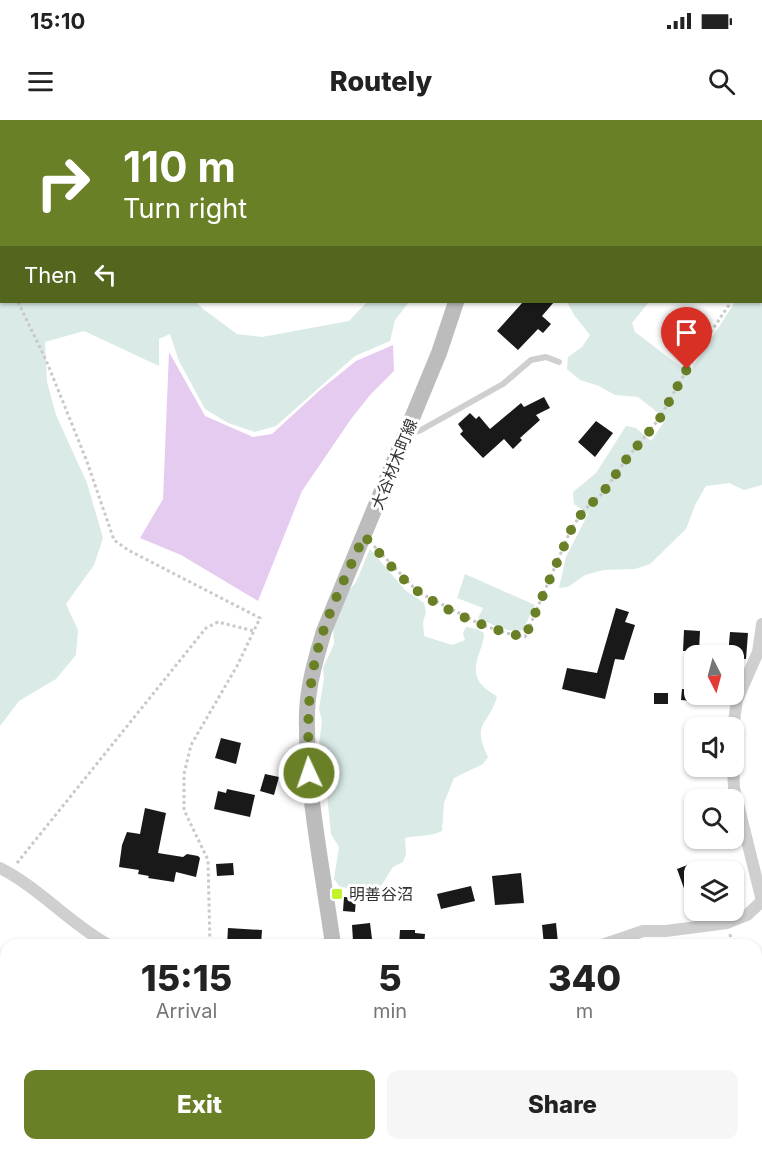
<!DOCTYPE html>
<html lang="en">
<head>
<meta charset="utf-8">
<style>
  :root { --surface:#fff; --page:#f6f6f6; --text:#222; --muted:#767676; --accent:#6a8026 }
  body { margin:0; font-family:Inter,"Noto Sans JP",sans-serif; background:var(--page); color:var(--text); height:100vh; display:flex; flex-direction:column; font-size:22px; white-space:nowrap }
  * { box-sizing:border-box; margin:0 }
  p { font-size:20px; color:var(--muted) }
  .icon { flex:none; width:33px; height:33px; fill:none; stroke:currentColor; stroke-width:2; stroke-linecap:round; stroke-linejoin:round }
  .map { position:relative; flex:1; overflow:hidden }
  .panel { position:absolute; left:0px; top:819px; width:762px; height:212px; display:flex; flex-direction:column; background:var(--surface); border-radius:18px 18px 0 0; box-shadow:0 2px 4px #0004 }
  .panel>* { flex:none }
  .top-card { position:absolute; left:0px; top:0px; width:762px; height:183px; box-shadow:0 2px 4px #0004; background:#6a8026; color:#fff; overflow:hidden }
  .needle { width:39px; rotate:174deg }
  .controls { position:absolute; left:684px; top:525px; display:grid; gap:12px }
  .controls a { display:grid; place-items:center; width:60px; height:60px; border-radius:12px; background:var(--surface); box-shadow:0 2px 4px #0004; font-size:30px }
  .pin { position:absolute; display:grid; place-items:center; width:51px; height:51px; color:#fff; margin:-62px -26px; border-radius:50% 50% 50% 0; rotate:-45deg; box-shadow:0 0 6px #0007 }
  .pin .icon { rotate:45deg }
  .me { position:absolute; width:66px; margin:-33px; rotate:357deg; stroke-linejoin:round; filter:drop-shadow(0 0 4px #0008) }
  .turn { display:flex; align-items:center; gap:21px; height:126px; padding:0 24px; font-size:27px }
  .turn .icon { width:78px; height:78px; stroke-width:2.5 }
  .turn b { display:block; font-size:42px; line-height:51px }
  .then { display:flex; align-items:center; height:57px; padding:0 24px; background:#0003; gap:12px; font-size:22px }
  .eta { display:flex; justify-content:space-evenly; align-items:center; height:102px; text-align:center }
  .eta b { font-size:36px; font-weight:800; line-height:42px }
  .cta { display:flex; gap:12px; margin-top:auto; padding:12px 24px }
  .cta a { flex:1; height:69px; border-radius:12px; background:var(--accent); color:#fff; font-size:24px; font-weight:800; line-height:69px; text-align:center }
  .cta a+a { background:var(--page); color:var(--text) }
  .status { display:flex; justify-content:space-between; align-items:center; height:42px; padding:0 30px; background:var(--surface); direction:ltr }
  .status svg { height:16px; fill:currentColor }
  header { display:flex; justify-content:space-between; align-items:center; height:78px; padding:0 24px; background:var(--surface); font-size:27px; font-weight:800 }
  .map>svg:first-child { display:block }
  .green { fill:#d9eae7 }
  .water { fill:#e5cbf0 }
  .building { fill:#191919 }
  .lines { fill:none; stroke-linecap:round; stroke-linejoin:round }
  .path { stroke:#c9c9c9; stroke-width:3; stroke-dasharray:3 3; stroke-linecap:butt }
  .lane { stroke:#cfcfcf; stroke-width:6 }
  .street { stroke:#cfcfcf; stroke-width:12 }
  .secondary { stroke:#bcbcbc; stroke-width:16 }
  .route { stroke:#6a8026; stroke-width:10; stroke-dasharray:0 18 }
  .poi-dot { fill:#c1f22b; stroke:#fff; stroke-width:2 }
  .labels { text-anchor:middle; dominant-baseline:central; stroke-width:6; stroke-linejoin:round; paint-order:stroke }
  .street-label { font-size:16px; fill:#323232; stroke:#fff }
  .poi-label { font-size:16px; fill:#323232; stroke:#fff; text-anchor:start }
</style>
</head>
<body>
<div class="status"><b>15:10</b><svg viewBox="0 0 49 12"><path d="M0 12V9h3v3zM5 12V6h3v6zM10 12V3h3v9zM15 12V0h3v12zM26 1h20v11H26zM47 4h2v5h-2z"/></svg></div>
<header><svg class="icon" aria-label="menu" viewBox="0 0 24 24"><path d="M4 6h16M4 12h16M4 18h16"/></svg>Routely<svg class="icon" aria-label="search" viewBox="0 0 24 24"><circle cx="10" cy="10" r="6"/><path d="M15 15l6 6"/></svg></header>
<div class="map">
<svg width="762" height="1030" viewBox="0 0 762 1030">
  <rect width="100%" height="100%" fill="#fff"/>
  <!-- green -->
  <path class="green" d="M 0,0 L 160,0 L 2,2 L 2,182 L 196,182 L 203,189 L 237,214 L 262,217 L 349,201 L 367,182 L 409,182 L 395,200 L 390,221 L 355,236 L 276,306 L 255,312 L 228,303 L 205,289 L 179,241 L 170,214 L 159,219 L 159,246 L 84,211 L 45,222 L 47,262 L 56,295 L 87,363 L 103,418 L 94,445 L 66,484 L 78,510 L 76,535 L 56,559 L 19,581 L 0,606 Z
    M 471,0 L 748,0 L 746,2 Z
    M 762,148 L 762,365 L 744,370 L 729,363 L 706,366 L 696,383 L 686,409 L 650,444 L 635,449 L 604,450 L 585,455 L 568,467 L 559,468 L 566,437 L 588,394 L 574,384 L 573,372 L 596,353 L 626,306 L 636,308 L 651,321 L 666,299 L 638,277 L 615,275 L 599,266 L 580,260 L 567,249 L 568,237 L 582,227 L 590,215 L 574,195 L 567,182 L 649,182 L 632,203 L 635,212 L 689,253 L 735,182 L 760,182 Z
    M 370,429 L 405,470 L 424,483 L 426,492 L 423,502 L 424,516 L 452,525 L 465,520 L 463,513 L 466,507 L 477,509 L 484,513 C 484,530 467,548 482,565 C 486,570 493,573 497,577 C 488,607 471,602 488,637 L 483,644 L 454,658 L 444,683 L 442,711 C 429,717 419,715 405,718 L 406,734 L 403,742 L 393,747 L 381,766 L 371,771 L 340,767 L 334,759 L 339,727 L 331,714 L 323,635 L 319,626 L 322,600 L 319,589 L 324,558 L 323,548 L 334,524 L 333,508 L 347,473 L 356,462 Z
    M 465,454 L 535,485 L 523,510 C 508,514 492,504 478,498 L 483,488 L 457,478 Z"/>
  <!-- water -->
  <path class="water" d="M 393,225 L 394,251 L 370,275 L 351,299 L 302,371 L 258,481 L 181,435 L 140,418 L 163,379 L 169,232 L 205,296 L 253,317 L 272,314 L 320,270 L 356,241 Z"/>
  <!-- building -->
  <path class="building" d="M 523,182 L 554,182 L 542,196 L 551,204 L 543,213 L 538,209 L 518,230 L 497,211 Z
    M 544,277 L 550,288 L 536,295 L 540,300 L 520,318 L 522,320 L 513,329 L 504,319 L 483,338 L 460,314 L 463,311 L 458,304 L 470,293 L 476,299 L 479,296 L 490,309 L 521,283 L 524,287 Z
    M 596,301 L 613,313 L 595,337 L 578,322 Z
    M 616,488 L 629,492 L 625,502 L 635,505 L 624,540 L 615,539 L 605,579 L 562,569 L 567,548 L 597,553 Z
    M 684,510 L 700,511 L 699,531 L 683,531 Z
    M 730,512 L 748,513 L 746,539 L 734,538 L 734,536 L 728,536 Z
    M 682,569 L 694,570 L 694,581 L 681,580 Z
    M 654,573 L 668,573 L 668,584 L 654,584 Z
    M 221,618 L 241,623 L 236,644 L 215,638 Z
    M 265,654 L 279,657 L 274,675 L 260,671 Z
    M 227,669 L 255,675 L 250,697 L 214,689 L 218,671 L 226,673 Z
    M 145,688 L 166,693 L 158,733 L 183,737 L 187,734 L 198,736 L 200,738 L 196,757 L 176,752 L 174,762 L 148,758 L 149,756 L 138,754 L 139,750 L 119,747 L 122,725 L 127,712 L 140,714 Z
    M 233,743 L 234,755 L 217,756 L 216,744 Z
    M 690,744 L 694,757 L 693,793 L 677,749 Z
    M 521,753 L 524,783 L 495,785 L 492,756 Z
    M 471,766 L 475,781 L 441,789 L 437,774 Z
    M 344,777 L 356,778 L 355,792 L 343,791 Z
    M 370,803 L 372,819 L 353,821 L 352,805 Z
    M 556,803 L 558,823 L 544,825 L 542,805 Z
    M 228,808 L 262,810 L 261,825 L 227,825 Z
    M 400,810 L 415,810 L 415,813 L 425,814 L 424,825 L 399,825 Z"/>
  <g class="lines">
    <!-- path -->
    <path class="path" d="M 760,136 L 762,134
      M 18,182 L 46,240 L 86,339 L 114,420 L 128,430 L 260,498 L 237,546 L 191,625 L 184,654 L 184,690 L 208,740 L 210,825
      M 374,426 L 418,472 L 482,505 L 506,513 L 525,517 L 571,409 L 584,390 L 602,374 L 628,337 L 659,299 L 694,237 L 731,182
      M 17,743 L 206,508 L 218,502 L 254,511
      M 730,814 L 732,825
      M 756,952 L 762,983"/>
    <!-- lane -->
    <path class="lane" d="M 408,315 L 421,310 L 503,264 L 531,240 L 546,237 L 559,242"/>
    <!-- street -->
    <path class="street" d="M 0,138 L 2,142
      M 733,608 L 737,580 L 758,532 L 762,504
      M 733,646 L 734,668 L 762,781
      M 0,748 C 40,768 70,804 109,825
      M 602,825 L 643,811 L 666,811 L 727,803 L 747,795 L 762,781
      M 97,1030 L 100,1024
      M 275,1030 L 275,1024"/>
    <!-- secondary -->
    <path class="secondary" d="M 465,0 L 465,2
      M 333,825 C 323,751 305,667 307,592 C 308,565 316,538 324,511 L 439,233 L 456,182
      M 360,1024 L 361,1030"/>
  </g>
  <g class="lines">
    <!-- route -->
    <path class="route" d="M 309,653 C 308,619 307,585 313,551 C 321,504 345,459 364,416 C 379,432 402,461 419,472 C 449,493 490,510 525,517 L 571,410 L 584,390 L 602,374 L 628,337 L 659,300 L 687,249"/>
  </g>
  <!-- markers -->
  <rect class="poi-dot" x="331" y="768" width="12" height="12" rx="3"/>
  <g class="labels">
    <!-- street labels -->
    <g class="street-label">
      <text transform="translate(394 344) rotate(-68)">大谷材木町線</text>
    </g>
    <!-- poi labels -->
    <g class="poi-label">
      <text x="349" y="774">明善谷沼</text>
    </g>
  </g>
</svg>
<div class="controls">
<a><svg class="needle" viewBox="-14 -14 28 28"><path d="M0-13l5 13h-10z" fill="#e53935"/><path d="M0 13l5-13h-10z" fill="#767676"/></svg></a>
<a><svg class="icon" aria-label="sound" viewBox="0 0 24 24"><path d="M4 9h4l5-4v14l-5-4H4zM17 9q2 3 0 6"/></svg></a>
<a><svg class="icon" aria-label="search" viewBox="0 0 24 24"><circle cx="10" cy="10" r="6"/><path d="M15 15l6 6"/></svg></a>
<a><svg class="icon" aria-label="layers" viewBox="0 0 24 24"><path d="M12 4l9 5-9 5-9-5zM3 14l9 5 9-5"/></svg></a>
</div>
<div class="pin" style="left:687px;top:249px;background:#d93025"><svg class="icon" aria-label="arrive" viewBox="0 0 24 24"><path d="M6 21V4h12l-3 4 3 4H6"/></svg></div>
<svg class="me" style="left:309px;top:653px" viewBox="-20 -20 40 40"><circle r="17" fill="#6a8026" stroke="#fff" stroke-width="3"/><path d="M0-11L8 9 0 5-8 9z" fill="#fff"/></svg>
<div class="top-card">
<div class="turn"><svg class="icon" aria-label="right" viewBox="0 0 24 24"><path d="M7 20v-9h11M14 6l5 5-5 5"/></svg><div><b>110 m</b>Turn right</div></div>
<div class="then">Then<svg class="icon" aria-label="left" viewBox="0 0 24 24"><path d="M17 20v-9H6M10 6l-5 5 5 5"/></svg></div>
</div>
<section class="panel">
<div class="eta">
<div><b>15:15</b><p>Arrival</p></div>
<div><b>5</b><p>min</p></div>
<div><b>340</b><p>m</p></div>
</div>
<div class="cta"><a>Exit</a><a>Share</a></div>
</section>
</div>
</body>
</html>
